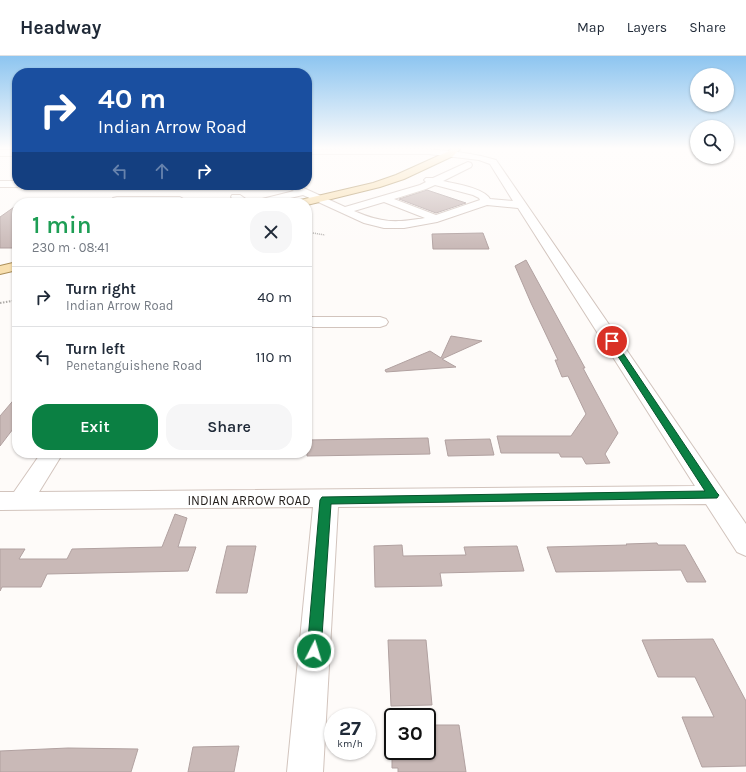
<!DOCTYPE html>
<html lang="en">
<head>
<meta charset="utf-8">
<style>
  :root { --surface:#fff; --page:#f6f6f7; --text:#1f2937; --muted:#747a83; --line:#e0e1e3; --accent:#0b8043 }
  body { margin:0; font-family:Karla,sans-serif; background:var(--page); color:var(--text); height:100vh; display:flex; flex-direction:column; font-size:15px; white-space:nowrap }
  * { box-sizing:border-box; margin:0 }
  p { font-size:13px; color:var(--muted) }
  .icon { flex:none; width:22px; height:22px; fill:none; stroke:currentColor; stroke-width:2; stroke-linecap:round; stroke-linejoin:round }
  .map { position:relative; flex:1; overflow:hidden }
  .drawer { position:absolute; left:12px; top:142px; width:300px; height:260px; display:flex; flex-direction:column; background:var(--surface); border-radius:16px; box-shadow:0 1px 3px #0004 }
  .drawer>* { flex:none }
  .hud { position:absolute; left:12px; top:12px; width:300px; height:122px; border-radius:16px; box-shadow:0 1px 3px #0004; background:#1a4fa0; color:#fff; overflow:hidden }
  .tools { position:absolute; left:690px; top:12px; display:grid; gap:8px }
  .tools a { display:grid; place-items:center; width:44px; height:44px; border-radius:50%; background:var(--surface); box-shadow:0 1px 3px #0004; font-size:20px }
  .speed { position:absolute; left:324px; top:652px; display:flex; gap:8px; font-size:20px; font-weight:700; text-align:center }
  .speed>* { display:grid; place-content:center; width:52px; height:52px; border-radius:50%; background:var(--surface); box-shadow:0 1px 3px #0004; line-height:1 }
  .speed small { font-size:10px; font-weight:400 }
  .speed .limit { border:2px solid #111; border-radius:6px; background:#fff; color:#111 }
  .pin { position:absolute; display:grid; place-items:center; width:34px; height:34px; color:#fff; margin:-17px; border:2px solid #fff; border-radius:50%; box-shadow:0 1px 4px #0007 }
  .me { position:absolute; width:44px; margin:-22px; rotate:5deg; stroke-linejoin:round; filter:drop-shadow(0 0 3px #0008) }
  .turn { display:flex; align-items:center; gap:14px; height:84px; padding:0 20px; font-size:18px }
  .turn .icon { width:52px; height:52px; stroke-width:2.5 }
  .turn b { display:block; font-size:28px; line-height:34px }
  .lanes { display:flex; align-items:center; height:38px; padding:0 20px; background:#0003; justify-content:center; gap:20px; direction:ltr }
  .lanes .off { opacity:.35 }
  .round { display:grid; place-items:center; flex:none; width:42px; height:42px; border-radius:16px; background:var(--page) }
  .overview { display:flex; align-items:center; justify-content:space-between; height:68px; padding:0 20px }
  h1 { font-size:24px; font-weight:600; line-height:30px; color:#1e9e55 }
  .button { display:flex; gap:8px; margin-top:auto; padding:8px 20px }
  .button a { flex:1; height:46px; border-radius:16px; background:var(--accent); color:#fff; font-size:16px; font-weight:600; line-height:46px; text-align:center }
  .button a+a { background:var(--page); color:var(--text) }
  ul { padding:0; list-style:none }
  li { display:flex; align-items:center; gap:12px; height:60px; padding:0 20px; border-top:1px solid var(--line) }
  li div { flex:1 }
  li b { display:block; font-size:15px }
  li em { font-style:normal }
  header { display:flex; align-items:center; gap:24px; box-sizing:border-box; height:56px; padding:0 20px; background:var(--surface); border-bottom:1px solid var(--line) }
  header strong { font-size:19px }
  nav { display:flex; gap:22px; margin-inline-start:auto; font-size:14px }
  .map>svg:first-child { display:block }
  .building { fill:#c9b9b7; stroke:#b1a1a0 }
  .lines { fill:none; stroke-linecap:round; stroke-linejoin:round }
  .minor-casing { stroke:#d2c4bd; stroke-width:2 }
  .major-casing { stroke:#ab8e59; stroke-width:2 }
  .path-far1 { stroke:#aeaba8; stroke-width:1.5; stroke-dasharray:1 1; stroke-linecap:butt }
  .path { stroke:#aeaba8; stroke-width:2; stroke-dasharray:1.5 1.5; stroke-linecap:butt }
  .minor { fill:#fff; fill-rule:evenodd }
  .major { fill:#f8dfaf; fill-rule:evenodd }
  .route { fill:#0b8043; stroke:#07532c }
  .labels { text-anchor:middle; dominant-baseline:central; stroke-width:4; stroke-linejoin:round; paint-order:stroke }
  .street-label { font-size:13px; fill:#241f1c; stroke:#fff }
</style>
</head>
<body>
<header>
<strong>Headway</strong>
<nav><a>Map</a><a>Layers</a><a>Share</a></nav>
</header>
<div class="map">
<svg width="746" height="716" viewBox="0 0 746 716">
  <rect width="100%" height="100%" fill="#fefbf9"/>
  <!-- building -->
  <path class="building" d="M 427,134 L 466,147 L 436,157 L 399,143 Z
    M 17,149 L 17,192 L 0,192 L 0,161 Z
    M 483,177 L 489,193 L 433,193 L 432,178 Z
    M 526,204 L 585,312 L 583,312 L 618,377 L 605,398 L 610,407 L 586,408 L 582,401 L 561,401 L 559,397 L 501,397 L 497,380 L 571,380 L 586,358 L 568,320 L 562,321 L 555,304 L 558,304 L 531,247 L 515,210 Z
    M 451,280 L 482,285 L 442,303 L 456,311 L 386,316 L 385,314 L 430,295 L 441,302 Z
    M 17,340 L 17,373 L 13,373 L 0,390 L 0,360 Z
    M 428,382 L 430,398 L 307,400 L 307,384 Z
    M 490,383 L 494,399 L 448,400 L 445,384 Z
    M 175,458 L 187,462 L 178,491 L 196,491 L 188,515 L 47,518 L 41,531 L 2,531 L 0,535 L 0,493 L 25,493 L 19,503 L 67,503 L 72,493 L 162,491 Z
    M 657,487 L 658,489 L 685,489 L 706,526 L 687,526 L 681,514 L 556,516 L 547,491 L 627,489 L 626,488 Z
    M 402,489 L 403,500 L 466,499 L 464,491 L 517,490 L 524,515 L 440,517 L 442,530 L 375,531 L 374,490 Z
    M 227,490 L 256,490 L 247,537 L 216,537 Z
    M 713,583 L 746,645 L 746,710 L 702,711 L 682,661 L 714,661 L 695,621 L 658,621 L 642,584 Z
    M 388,584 L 426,584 L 432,649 L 391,650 Z
    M 427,669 L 459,669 L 466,716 L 398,716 L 398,712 L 392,712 L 392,695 L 427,695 Z
    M 239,690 L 234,716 L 188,716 L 193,691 Z
    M 68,692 L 138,693 L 131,716 L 0,716 L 0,695 Z"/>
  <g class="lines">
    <!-- minor casing -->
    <g class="minor-casing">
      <path id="minor" d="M 0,94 L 17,94 L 17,100 L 0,100 Z
        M 307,94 C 366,94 440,87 496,104 L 746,468 L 746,500 L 737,496 L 706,448 L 338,451 L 323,716 L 287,716 L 313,451 L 0,454 L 0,436 L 14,436 L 41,397 L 63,397 L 39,436 L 695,430 L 518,152 L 487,149 L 437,166 L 404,172 L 384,172 L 364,167 L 303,139 L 269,147 L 238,147 L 231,141 L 232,139 L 240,139 L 250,146 L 294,135 L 284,129 L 297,129 L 345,151 L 420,129 L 426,126 L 424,124 L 426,122 L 433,122 L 468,106 L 471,107 L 472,109 L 471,111 L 443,125 C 456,128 484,132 490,143 L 513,145 L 490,108 L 479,104 L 429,98 L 307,98 ZM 435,129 L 473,139 L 479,142 L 480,144 L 436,159 L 394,143 L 426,133 ZM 384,146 L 425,162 C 395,167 382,167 354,155 Z
        M 0,125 L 17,125 L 17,129 L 21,129 L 17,131 L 0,131 Z
        M 117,141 L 180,141 L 185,144 L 183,147 L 110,147 L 113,142 Z
        M 307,261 L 380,261 L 386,263 L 388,266 L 386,269 L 380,271 L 307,271 Z"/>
    </g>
    <!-- major casing -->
    <g class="major-casing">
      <path id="major" d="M 452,92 L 461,92 L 453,100 L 404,123 L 380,131 L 307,149 L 307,147 L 294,147 L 296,145 L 373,127 L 396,119 L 447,96 Z
        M 17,206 L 17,214 L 0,218 L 0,210 Z"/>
    </g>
    <!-- path-far1 -->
    <path class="path-far1" d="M 307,176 L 325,179"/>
    <!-- path -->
    <path class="path" d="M 0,247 L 17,244"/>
    <!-- minor -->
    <use href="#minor" class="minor"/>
    <!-- major -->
    <use href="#major" class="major"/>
  </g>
  <!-- sky -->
  <linearGradient id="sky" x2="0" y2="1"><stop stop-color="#8dc5f0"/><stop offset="0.48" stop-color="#fffdfc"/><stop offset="1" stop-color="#fffdfc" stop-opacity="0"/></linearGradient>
  <rect width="746" height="192" fill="url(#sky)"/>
  <!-- route -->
  <path class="route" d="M 609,283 L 612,283 L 615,285 L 717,437 L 719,439 L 717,442 L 331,448 L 321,595 L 319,600 L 314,602 L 309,600 L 307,595 L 320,444 L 322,441 L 705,435 L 608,285 Z"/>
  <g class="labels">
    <!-- street labels -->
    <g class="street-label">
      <text x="249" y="444">INDIAN ARROW ROAD</text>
    </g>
  </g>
</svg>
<div class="tools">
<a><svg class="icon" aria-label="sound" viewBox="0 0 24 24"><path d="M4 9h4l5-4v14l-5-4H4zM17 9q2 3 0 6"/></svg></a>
<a><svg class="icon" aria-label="search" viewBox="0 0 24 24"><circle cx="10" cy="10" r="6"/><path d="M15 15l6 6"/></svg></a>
</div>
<div class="speed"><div>27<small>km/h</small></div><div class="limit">30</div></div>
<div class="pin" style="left:612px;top:285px;background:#d93025"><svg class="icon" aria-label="arrive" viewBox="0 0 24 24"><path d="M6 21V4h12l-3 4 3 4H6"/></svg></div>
<svg class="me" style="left:314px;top:595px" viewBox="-20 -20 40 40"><circle r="17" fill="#0b8043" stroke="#fff" stroke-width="3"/><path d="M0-11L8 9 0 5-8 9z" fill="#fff"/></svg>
<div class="hud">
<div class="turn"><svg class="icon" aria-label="right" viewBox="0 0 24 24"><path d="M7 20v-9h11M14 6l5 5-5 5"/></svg><div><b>40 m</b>Indian Arrow Road</div></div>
<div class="lanes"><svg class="icon off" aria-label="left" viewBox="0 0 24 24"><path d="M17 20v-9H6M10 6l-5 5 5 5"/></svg><svg class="icon off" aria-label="ahead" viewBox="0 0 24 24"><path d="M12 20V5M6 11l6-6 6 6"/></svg><svg class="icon" aria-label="right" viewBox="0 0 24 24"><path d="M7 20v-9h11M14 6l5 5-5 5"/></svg></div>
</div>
<section class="drawer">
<div class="overview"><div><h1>1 min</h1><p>230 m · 08:41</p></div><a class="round"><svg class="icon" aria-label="close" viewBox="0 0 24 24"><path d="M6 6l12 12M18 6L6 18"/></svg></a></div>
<ul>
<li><svg class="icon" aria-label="right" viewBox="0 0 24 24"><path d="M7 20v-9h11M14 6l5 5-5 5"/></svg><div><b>Turn right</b><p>Indian Arrow Road</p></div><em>40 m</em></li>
<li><svg class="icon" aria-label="left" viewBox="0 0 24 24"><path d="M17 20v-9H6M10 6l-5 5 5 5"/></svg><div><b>Turn left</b><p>Penetanguishene Road</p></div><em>110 m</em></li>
</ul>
<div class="button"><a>Exit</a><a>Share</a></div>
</section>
</div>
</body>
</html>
